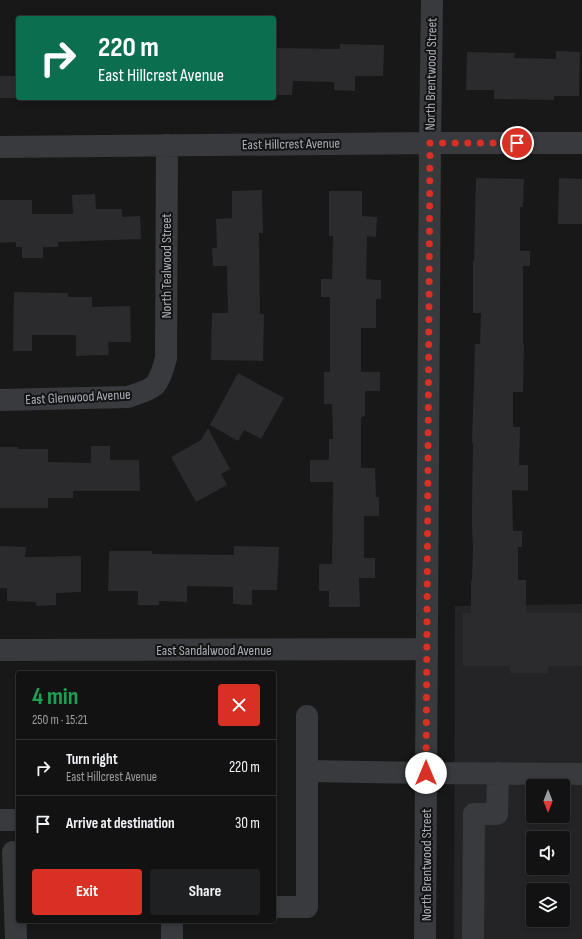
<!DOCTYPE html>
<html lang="en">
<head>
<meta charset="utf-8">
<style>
  :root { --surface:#121213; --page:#1f2021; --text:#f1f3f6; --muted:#9c9ea0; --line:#313233; --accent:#d93025 }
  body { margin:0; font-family:"Sofia Sans Condensed",sans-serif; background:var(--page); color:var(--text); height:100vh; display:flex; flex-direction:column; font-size:15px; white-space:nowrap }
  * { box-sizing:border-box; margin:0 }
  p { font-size:13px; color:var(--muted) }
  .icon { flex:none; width:22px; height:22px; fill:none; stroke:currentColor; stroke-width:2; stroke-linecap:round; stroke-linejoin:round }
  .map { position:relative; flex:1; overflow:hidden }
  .side { position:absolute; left:16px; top:671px; width:260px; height:252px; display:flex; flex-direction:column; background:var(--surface); border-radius:4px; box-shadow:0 2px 6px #0003,0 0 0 1px var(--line) }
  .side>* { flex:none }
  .guide { position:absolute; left:16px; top:16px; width:260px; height:84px; border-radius:4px; box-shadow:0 2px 6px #0003,0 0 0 1px var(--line); background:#0b6e4f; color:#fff; overflow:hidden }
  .needle { width:26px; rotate:180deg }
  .fabs { position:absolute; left:526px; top:779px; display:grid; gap:8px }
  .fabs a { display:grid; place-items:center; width:44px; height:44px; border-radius:4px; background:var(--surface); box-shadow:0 2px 6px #0003,0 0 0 1px var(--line); font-size:20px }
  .pin { position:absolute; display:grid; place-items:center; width:34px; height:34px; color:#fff; margin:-17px; border:2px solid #fff; border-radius:50%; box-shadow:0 1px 4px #0007 }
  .me { position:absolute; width:44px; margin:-22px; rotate:0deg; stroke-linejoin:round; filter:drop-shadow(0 0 3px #0008) }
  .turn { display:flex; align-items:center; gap:14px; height:84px; padding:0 16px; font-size:18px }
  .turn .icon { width:52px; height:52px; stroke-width:2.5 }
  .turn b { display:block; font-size:28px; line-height:34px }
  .round { display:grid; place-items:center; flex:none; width:42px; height:42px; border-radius:4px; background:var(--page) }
  .head { display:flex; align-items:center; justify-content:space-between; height:68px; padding:0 16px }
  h1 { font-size:24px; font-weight:700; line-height:30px; color:#1e9e55 }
  .primary-button { display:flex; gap:8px; margin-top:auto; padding:8px 16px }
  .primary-button a { flex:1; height:46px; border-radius:4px; background:var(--accent); color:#fff; font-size:16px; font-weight:700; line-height:46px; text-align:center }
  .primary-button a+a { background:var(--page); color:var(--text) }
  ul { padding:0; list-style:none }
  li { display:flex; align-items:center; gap:12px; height:56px; padding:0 16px; border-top:1px solid var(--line) }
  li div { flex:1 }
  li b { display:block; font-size:15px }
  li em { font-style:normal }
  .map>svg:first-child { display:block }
  .built { fill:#242426; fill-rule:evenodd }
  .building { fill:#2b2b2d }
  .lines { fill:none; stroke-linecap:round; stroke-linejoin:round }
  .minor { stroke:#393a3e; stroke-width:22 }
  .route { stroke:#d93025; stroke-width:7; stroke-dasharray:0 12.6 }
  .labels { text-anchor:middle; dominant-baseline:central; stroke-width:4; stroke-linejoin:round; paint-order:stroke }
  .street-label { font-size:14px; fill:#abb0b8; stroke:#131314 }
</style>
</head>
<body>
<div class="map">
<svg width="582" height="939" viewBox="0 0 582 939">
  <rect width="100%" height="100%" fill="#181819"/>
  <!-- built -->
  <path class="built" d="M 582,604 L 582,939 L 454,939 L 455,606 ZM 533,786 L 563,786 L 563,816 L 533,816 ZM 533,838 L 563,838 L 563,868 L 533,868 ZM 533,890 L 563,890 L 563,920 L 533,920 Z"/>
  <!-- building -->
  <path class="building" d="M 340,44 L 384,45 L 383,76 L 355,76 L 355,91 L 334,90 L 334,82 L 293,81 L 292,95 L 274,95 L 274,48 L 340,49 Z
    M 556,51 L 580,52 L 579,96 L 554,96 L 554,100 L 494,99 L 494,90 L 466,90 L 467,52 L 515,53 L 514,58 L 556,59 Z
    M 0,76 L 15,76 L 15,98 L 0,98 Z
    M 476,178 L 524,179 L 523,207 L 520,207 L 520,251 L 530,251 L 530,266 L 523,266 L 523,345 L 524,345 L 523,392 L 513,392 L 513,427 L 520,427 L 519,465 L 528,465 L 528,491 L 512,490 L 513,531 L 522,531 L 522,547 L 518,547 L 518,580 L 526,580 L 526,613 L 582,613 L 582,666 L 548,666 L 548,673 L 510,673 L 510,666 L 463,666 L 463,613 L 471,613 L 471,580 L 472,580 L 473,548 L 472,527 L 472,504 L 473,443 L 472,443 L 475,344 L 480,344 L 481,313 L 473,313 L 473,261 L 474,261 Z
    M 559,178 L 582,179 L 582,224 L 558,224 Z
    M 262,190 L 263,233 L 259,233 L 260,314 L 264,314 L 263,361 L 211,360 L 212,313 L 228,313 L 227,266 L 213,266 L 212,248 L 217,248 L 216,219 L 232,218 L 232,191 Z
    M 329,191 L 362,191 L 362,216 L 377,217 L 376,237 L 367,236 L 366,279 L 381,280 L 381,299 L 376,299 L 376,328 L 361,328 L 361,372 L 380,372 L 380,391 L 365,391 L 365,416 L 361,417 L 361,468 L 375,468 L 376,497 L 379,497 L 379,516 L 364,516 L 364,558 L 375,558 L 375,578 L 359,578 L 360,607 L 329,607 L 329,591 L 319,591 L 319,564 L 332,564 L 333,482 L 310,482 L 310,460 L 329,460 L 329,439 L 333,439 L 332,404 L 324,404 L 324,372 L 330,372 L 330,297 L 321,297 L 321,279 L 332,279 L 333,236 L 329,236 Z
    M 95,194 L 96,209 L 122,209 L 122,217 L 140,216 L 141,239 L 58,242 L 58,247 L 43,247 L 43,258 L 22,258 L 22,247 L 16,247 L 16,242 L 0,243 L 0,200 L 32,200 L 32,214 L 73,214 L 72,195 Z
    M 14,292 L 68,293 L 68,297 L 92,297 L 92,307 L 130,306 L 131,342 L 108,342 L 109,355 L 76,356 L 76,335 L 32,335 L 32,351 L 13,351 Z
    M 238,373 L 284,398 L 261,439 L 244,430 L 238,441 L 210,425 Z
    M 208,428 L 230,469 L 221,474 L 227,485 L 196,502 L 171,457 L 201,440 Z
    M 91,446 L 110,446 L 110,460 L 139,460 L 140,491 L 73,491 L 73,498 L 48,498 L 48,508 L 0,508 L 0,447 L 18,447 L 18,449 L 48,449 L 48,462 L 91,463 Z
    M 0,546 L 26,547 L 25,557 L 81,556 L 81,592 L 56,593 L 56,605 L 36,606 L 36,602 L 7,601 L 7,588 L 0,588 Z
    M 234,546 L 279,547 L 277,590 L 252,590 L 252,605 L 233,604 L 233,587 L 187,586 L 187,602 L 159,601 L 159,605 L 138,605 L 138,591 L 108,591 L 109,551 L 152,551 L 152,554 L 234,555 Z"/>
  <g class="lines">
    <!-- minor -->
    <path class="minor" d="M 0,147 L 430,143 L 582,143
      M 0,400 L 128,397 C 136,394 149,391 155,385 C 161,378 164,366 166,358 L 167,145
      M 0,650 L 427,649
      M 307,771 L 426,773 L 582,774
      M 0,820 L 12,820
      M 13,852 L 16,939
      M 274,907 L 307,907 L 307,716
      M 172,921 L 172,939
      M 425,939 L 430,143 L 432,0
      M 473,939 L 474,814 L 497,814 L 498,773"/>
  </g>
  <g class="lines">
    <!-- route -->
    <path class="route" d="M 426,773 L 430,143 L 517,143"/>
  </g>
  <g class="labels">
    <!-- street labels -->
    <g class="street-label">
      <text transform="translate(431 74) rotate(-89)">North Brentwood Street</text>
      <text transform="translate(291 144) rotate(-1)">East Hillcrest Avenue</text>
      <text transform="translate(166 266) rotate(-90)">North Tealwood Street</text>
      <text transform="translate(78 397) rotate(-3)">East Glenwood Avenue</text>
      <text x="214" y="650">East Sandalwood Avenue</text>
      <text transform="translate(426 865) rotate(-90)">North Brentwood Street</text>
    </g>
  </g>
</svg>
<div class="fabs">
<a><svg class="needle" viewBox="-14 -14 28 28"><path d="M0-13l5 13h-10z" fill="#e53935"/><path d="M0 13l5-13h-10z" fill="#9c9ea0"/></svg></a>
<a><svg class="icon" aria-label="sound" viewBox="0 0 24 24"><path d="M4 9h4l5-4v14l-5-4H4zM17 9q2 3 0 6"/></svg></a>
<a><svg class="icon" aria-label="layers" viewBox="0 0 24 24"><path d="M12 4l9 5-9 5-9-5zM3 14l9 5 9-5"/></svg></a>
</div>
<div class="pin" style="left:517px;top:143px;background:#d93025"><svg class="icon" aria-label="arrive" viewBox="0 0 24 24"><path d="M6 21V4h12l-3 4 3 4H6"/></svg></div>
<svg class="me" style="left:426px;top:773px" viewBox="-20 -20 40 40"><circle r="19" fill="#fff"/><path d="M0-13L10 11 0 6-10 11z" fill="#d93025"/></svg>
<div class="guide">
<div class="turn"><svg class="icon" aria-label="right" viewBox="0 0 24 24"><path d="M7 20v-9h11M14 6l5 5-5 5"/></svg><div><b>220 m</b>East Hillcrest Avenue</div></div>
</div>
<section class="side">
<div class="head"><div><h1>4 min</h1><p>250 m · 15:21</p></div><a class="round" style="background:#d93025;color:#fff"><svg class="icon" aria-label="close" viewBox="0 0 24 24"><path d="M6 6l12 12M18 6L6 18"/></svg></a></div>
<ul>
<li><svg class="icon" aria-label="right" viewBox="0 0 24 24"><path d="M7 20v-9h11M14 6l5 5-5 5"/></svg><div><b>Turn right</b><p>East Hillcrest Avenue</p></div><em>220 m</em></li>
<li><svg class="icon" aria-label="arrive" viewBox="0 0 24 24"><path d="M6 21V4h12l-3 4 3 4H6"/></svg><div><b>Arrive at destination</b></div><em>30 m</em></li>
</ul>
<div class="primary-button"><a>Exit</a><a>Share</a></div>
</section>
</div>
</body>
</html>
